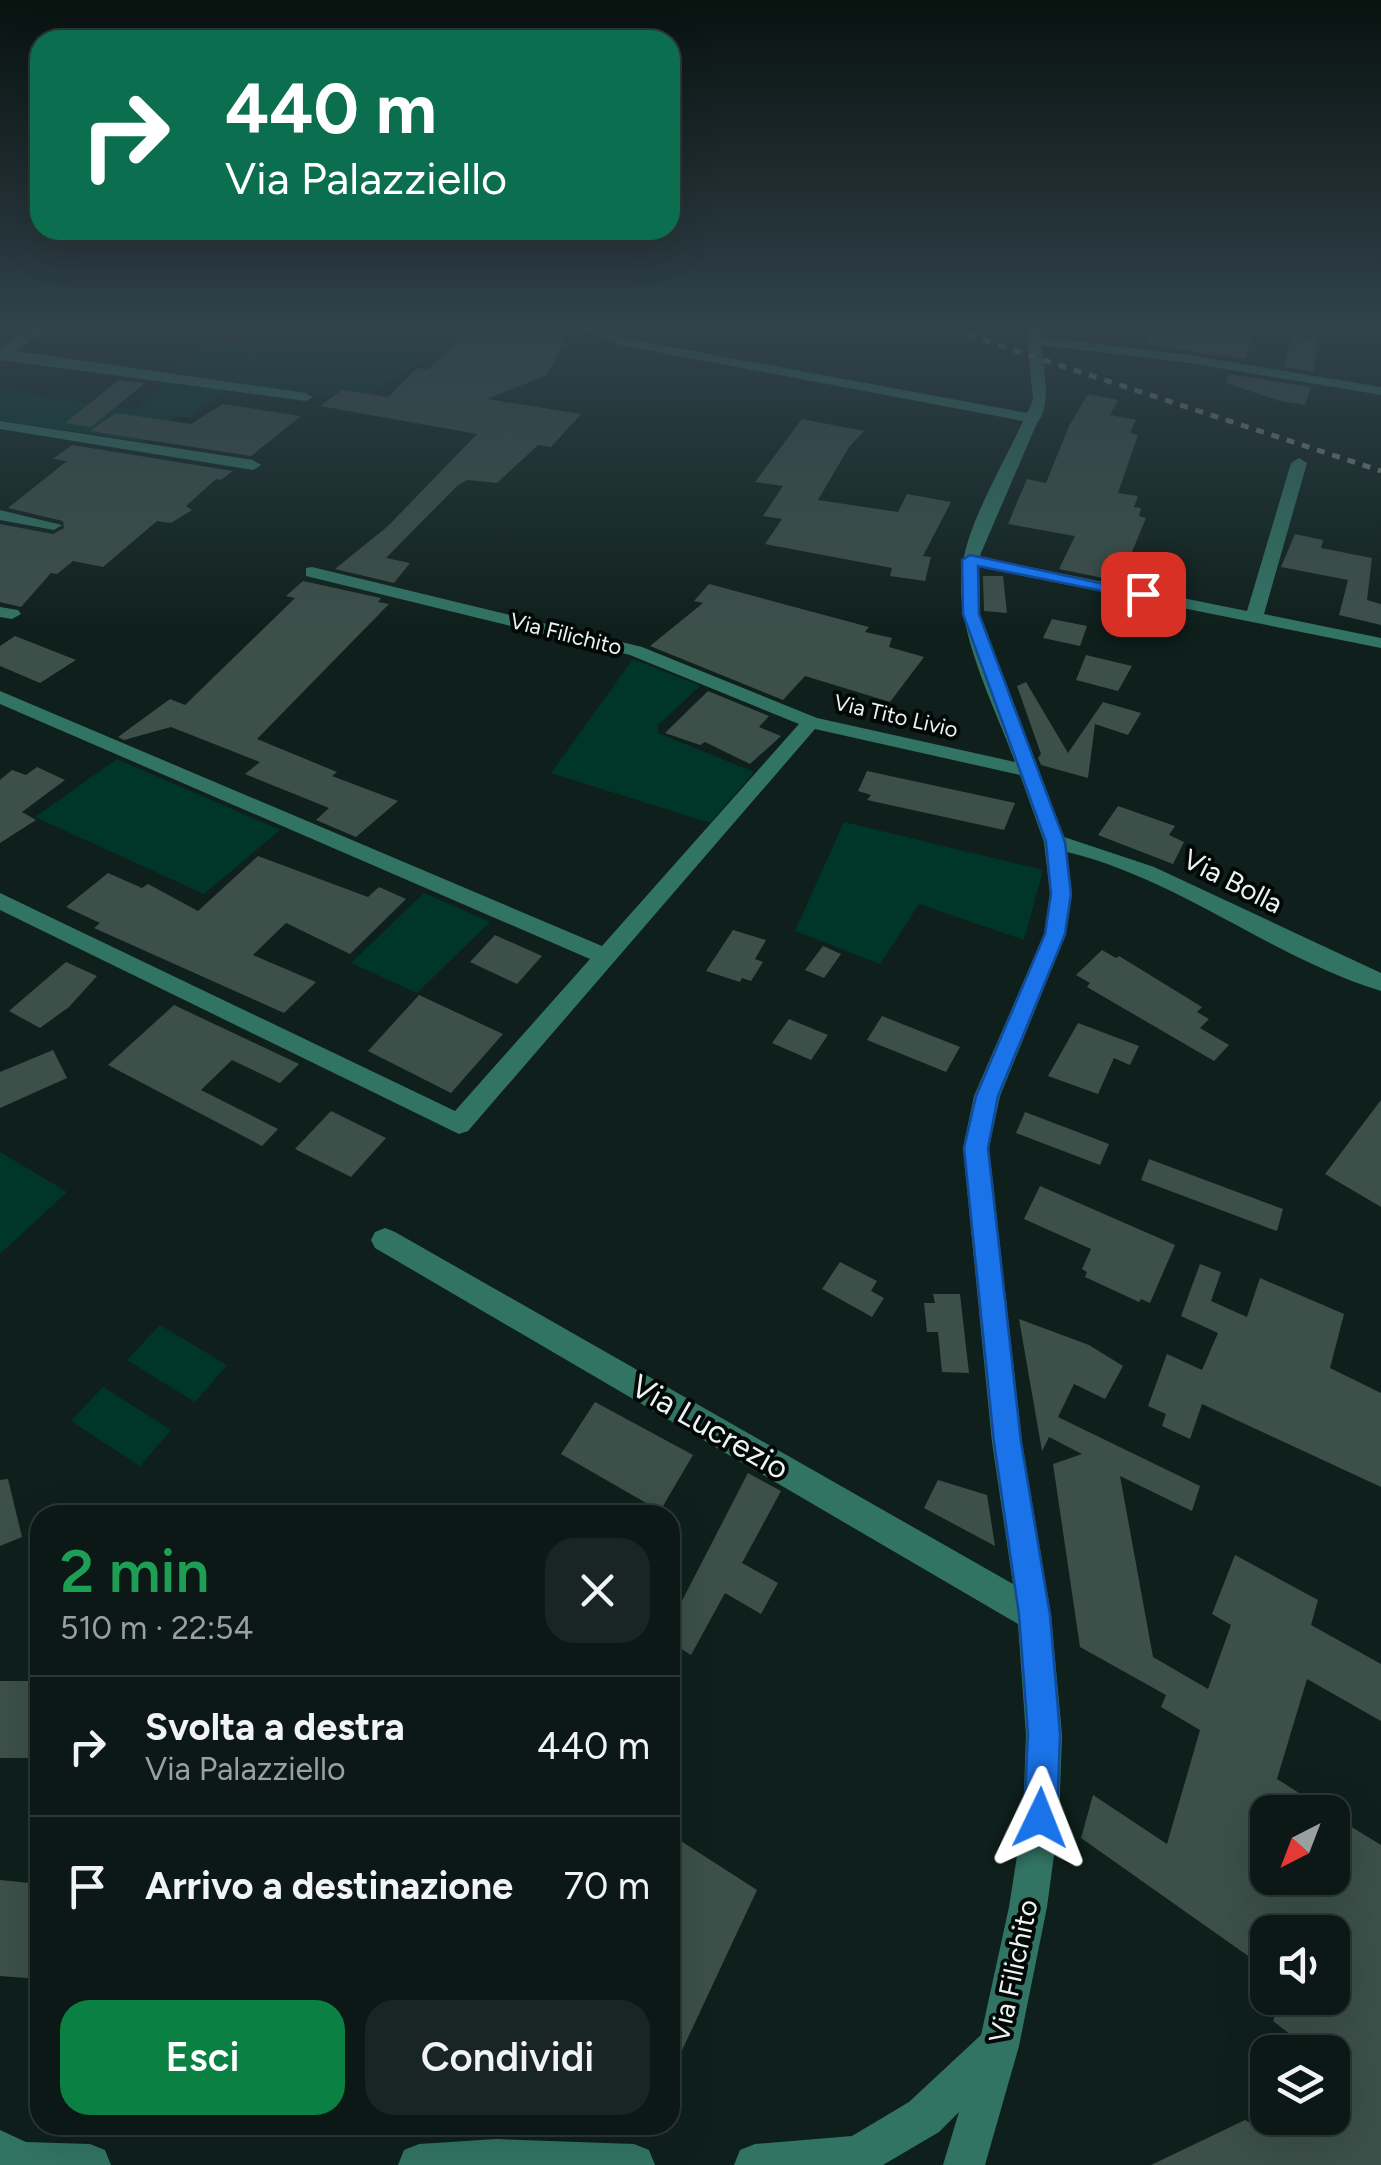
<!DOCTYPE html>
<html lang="it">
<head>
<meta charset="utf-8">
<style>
  :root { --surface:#0b1815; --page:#192522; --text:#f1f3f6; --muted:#9aa0a0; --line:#2b3734; --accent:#0b8043 }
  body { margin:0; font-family:Figtree,sans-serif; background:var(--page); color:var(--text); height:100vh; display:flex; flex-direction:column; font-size:38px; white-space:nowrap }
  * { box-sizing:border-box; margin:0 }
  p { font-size:32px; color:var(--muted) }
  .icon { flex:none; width:55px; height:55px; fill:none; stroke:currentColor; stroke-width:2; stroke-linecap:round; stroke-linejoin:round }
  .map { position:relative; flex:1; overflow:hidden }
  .drawer { position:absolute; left:30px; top:1505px; width:650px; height:630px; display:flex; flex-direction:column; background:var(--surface); border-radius:30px; box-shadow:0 10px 40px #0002,0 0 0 2px var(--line) }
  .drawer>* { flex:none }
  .top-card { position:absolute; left:30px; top:30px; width:650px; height:210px; border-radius:30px; box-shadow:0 10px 40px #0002,0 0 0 2px var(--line); background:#0b6e4f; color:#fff; overflow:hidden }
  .needle { width:65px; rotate:222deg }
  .fabs { position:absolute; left:1250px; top:1795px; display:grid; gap:20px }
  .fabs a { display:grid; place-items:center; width:100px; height:100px; border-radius:20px; background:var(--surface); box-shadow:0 10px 40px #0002,0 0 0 2px var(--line); font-size:50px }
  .pin { position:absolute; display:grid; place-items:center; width:85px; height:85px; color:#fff; margin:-42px; border-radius:20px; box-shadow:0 5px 15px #0006 }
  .me { position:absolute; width:110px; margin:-55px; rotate:2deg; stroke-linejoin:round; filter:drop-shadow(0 0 8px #0008) }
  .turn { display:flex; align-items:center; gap:35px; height:210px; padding:0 30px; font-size:45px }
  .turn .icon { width:130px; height:130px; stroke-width:2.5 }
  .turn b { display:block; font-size:70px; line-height:85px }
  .round { display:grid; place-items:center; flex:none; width:105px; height:105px; border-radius:30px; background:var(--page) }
  .overview { display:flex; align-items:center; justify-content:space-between; height:170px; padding:0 30px }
  h1 { font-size:60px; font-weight:600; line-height:75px; color:#1e9e55 }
  .cta { display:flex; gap:20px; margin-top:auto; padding:20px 30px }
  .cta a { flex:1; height:115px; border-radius:30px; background:var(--accent); color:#fff; font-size:40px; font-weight:600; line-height:115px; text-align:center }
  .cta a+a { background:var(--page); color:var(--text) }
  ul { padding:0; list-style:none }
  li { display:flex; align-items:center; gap:30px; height:140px; padding:0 30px; border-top:2px solid var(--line) }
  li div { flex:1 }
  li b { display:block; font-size:38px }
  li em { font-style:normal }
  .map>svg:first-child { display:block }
  .green { fill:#00352a }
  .building { fill:#3c4f49 }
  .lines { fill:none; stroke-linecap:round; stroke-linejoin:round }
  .minor { fill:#327464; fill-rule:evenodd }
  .rail { stroke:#7a8885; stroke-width:5; stroke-dasharray:8 8; stroke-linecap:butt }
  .route { fill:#1a73e8; stroke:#114b97; stroke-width:2.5 }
  .labels { text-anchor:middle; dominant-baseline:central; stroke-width:8; stroke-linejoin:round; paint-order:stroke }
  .far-street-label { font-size:22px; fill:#eaf5f2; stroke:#030807 }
  .street-label { font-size:28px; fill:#eaf5f2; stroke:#030807 }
  .near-street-label { font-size:32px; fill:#eaf5f2; stroke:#030807 }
</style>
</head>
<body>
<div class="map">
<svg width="1381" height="2165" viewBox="0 0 1381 2165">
  <rect width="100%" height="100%" fill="#0f201c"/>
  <!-- green -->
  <path class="green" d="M 296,325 L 380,325 L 464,334 L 360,401 L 169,372 L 212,339 L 260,348 Z
    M 171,381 L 226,389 L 191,418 L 175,416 L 142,442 L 0,420 L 0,389 L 135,410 Z
    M 633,659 L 700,686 L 658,725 L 658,733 L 754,772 L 710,823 L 551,773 Z
    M 117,759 L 280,830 L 204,894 L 35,817 Z
    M 844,822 L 1043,870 L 1024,940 L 919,904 L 880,964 L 795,931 Z
    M 424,893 L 490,922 L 417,993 L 351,963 Z
    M 0,1152 L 67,1192 L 0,1254 Z
    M 160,1325 L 227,1365 L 195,1402 L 127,1360 Z
    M 103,1387 L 171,1430 L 140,1466 L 71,1421 Z"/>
  <!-- building -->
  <path class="building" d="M 475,325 L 570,325 L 559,339 L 565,340 L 547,375 L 487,399 L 581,414 L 551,447 L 538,445 L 497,483 L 467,480 L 457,486 L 386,558 L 410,563 L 394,583 L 335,569 L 388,526 L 477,434 L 320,406 L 342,390 L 388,397 L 417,368 L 428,370 Z
    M 1155,325 L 1191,327 L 1252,339 L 1245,359 L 1215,355 L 1147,344 Z
    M 1292,336 L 1317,340 L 1314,372 L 1284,367 Z
    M 1229,374 L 1311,387 L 1305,405 L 1280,401 L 1226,383 Z
    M 119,380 L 145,383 L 91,427 L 65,423 Z
    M 1088,394 L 1118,400 L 1110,415 L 1136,420 L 1130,433 L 1138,435 L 1118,493 L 1138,496 L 1134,507 L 1141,508 L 1139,516 L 1146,518 L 1127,564 L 1110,560 L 1103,578 L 1059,569 L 1075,536 L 1008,524 L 1027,479 L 1046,483 L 1069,426 Z
    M 223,404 L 301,416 L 251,456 L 90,431 L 116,413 L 191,424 Z
    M 802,419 L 864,431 L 849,447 L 818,500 L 898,512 L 907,494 L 951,502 L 923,556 L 931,557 L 925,581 L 890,576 L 892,568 L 765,544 L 782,519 L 763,516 L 783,486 L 755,482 Z
    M 72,445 L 233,471 L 221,480 L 216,479 L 186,506 L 192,510 L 171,523 L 157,521 L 103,567 L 73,561 L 57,574 L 51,573 L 21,607 L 0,602 L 0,524 L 53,534 L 64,528 L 63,521 L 8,508 L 67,461 L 53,459 Z
    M 1295,534 L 1323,540 L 1321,548 L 1372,558 L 1367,600 L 1381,604 L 1381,625 L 1339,615 L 1348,580 L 1281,567 Z
    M 983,576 L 1003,576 L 1007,613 L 984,611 Z
    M 303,581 L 381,598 L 378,602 L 389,604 L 257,739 L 337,772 L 332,776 L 398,801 L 356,837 L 316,820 L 329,808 L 245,774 L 260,762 L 171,727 L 124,740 L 118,737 L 170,699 L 185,705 L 295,598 L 286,596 Z
    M 709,584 L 869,627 L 865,632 L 892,638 L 889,647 L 924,657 L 890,702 L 805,676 L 783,700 L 650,646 L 703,603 L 694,601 Z
    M 1052,619 L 1087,626 L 1080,646 L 1043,638 Z
    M 15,636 L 76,660 L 40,683 L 0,666 L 0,646 Z
    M 1086,655 L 1132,666 L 1118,691 L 1076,680 Z
    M 1026,682 L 1068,753 L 1103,702 L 1141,713 L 1128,735 L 1095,724 L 1088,778 L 1041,765 L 1038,758 L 1041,754 L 1017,686 Z
    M 708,691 L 769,716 L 759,727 L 781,736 L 750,764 L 705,742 L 700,745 L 665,733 Z
    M 37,767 L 65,780 L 22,812 L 36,820 L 0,843 L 0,780 L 12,770 L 26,775 Z
    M 867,771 L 1015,803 L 1004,830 L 867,800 L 871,795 L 858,791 Z
    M 1118,806 L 1175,826 L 1169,835 L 1184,842 L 1173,864 L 1098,835 Z
    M 258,856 L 368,897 L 379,887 L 406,899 L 350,954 L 286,923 L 253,955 L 316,982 L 284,1013 L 94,928 L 100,923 L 66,907 L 108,873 L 142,888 L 148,884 L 198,911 Z
    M 733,930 L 766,940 L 755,959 L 763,962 L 751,981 L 742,978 L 740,982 L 706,971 Z
    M 495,935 L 542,956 L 517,984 L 470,962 Z
    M 823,946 L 841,954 L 824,978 L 805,970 Z
    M 1102,950 L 1116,958 L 1119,956 L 1202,1007 L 1197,1012 L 1209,1019 L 1200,1028 L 1229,1045 L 1214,1061 L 1087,987 L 1090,983 L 1076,975 Z
    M 66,962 L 97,976 L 69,1007 L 40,1028 L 9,1011 Z
    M 419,995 L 503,1034 L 451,1093 L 368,1051 Z
    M 174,1005 L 299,1064 L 280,1083 L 232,1060 L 201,1090 L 278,1129 L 262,1146 L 108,1065 Z
    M 882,1016 L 960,1047 L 946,1072 L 867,1040 Z
    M 789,1019 L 828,1035 L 811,1060 L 772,1043 Z
    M 1078,1023 L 1139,1046 L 1130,1065 L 1114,1058 L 1098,1094 L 1048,1076 Z
    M 53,1050 L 67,1078 L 0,1108 L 0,1072 Z
    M 1381,1100 L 1381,1207 L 1325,1174 Z
    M 331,1111 L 386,1138 L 351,1177 L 295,1149 Z
    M 1025,1112 L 1109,1144 L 1100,1165 L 1016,1133 Z
    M 1149,1159 L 1283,1209 L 1277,1231 L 1141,1180 Z
    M 1040,1186 L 1175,1245 L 1150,1303 L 1141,1299 L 1139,1302 L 1085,1277 L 1087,1272 L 1082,1269 L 1091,1249 L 1024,1219 Z
    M 840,1262 L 877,1281 L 871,1291 L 884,1298 L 872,1317 L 822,1289 Z
    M 1200,1264 L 1221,1272 L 1211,1301 L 1247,1317 L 1260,1278 L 1344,1314 L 1330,1368 L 1381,1393 L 1381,1487 L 1202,1404 L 1190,1439 L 1162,1426 L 1166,1414 L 1148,1406 L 1167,1354 L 1202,1370 L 1218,1333 L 1181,1316 Z
    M 933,1294 L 960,1294 L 969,1373 L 942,1372 L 938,1332 L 927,1332 L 924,1303 L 935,1303 Z
    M 1019,1319 L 1089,1345 L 1123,1366 L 1105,1399 L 1074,1384 L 1058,1417 L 1200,1486 L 1192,1511 L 1120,1476 L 1153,1657 L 1208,1689 L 1231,1625 L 1212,1614 L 1235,1555 L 1318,1600 L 1311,1625 L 1381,1664 L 1381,1721 L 1307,1679 L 1277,1779 L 1329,1812 L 1268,1812 L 1268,1878 L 1332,1878 L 1332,1815 L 1381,1845 L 1381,2165 L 1151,2165 L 1245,2120 L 1262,2129 L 1266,2118 L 1332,2118 L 1332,2052 L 1313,2052 L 1273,2021 L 1281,1998 L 1332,1998 L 1332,1932 L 1268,1932 L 1268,1970 L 1081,1838 L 1093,1795 L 1167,1844 L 1200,1730 L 1161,1707 L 1166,1695 L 1080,1647 L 1053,1464 L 1082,1454 L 1049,1437 L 1042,1451 Z
    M 595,1402 L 693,1455 L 660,1511 L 561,1454 Z
    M 748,1473 L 781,1491 L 742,1563 L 778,1583 L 761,1614 L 725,1593 L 691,1655 L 670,1642 L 670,1624 Z
    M 8,1479 L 22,1537 L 0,1546 L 0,1480 Z
    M 938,1480 L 987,1495 L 995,1546 L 924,1508 Z
    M 0,1681 L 40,1681 L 40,1758 L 0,1758 Z
    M 670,1834 L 757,1890 L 670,2076 L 670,1973 L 677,1958 L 670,1952 Z
    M 0,1880 L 40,1884 L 40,1979 L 0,1976 Z"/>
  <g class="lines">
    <!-- minor -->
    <path class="minor" d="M 38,325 L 53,325 L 16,351 L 306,393 L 313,397 L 306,401 L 0,360 L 0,349 Z
      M 406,325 L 433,325 L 426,329 Z
      M 573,325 L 590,325 L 623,338 L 1027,413 L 1033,400 L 1026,325 L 1038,325 L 1040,337 L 1182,354 L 1381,387 L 1381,395 L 1182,362 L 1041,345 C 1044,370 1052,405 1037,423 L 981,553 L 980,557 L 1247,611 L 1291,463 L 1299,458 L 1307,463 L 1264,614 L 1381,638 L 1381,648 L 979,567 L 980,615 L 1064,837 L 1154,867 L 1381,973 L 1381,991 C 1271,957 1179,879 1067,852 L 1072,894 L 1066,934 L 1000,1096 L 989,1148 L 1022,1442 L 1051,1615 L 1062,1735 L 1059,1818 L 1047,1907 L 1019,2046 L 985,2165 L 943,2165 L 959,2112 L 939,2132 L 883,2165 L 734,2165 L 740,2150 L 755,2144 L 852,2136 L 909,2102 L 981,2035 L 1009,1907 L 1023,1818 L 1026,1735 L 1018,1624 L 375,1248 L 371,1240 L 375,1232 L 385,1228 L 395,1232 L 1013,1584 L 992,1442 L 963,1148 L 974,1096 L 1044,934 L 1050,894 L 1044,842 L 1020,775 L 815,729 L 468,1131 L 459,1134 L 0,910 L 0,893 L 455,1111 L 590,959 L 0,704 L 0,691 L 602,946 L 799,724 L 630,655 L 306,576 L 306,568 L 312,567 L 642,647 L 817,718 L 1015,762 C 994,704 951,624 963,562 C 970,519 1004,463 1023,421 L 620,345 Z
      M 0,421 L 253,460 L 261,465 L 253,470 L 0,429 Z
      M 0,510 L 62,525 L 54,530 L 0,520 Z
      M 0,607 L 18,610 L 21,614 L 12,619 L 0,617 Z
      M 0,2130 L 26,2142 L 90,2144 L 105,2150 L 111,2165 L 0,2165 Z
      M 496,2139 L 634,2144 L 649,2150 L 655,2165 L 398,2165 L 404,2150 L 419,2144 Z"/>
    <!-- rail -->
    <path class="rail" d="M 937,325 L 1381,471"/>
  </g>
  <!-- sky -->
  <linearGradient id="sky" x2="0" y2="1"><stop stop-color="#08120f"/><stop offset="0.52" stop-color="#31424b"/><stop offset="1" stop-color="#31424b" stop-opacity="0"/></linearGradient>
  <rect width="1381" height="628" fill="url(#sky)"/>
  <!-- route -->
  <path class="route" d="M 970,555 L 1151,594 L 1143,599 L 978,566 L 979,614 L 1065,842 L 1071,894 L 1065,934 L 998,1096 L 988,1148 L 1021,1442 L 1050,1615 L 1060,1734 L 1057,1818 L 1052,1830 L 1040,1835 L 1029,1830 L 1024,1818 L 1028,1734 L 1019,1615 L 994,1442 L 964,1148 L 976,1096 L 1045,934 L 1051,894 L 1046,842 L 963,614 L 962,560 Z"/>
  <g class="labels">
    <!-- far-street labels -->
    <g class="far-street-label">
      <text transform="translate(566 634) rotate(14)">Via Filichito</text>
      <text transform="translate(896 716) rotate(13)">Via Tito Livio</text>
    </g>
    <!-- street labels -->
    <g class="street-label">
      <text transform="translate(1233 881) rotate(27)">Via Bolla</text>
      <text transform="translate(1013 1971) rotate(-78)">Via Filichito</text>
    </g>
    <!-- near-street labels -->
    <g class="near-street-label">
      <text transform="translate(710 1427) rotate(30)">Via Lucrezio</text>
    </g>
  </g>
</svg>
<div class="fabs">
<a><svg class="needle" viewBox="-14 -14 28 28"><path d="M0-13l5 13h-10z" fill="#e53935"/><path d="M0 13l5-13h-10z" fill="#9aa0a0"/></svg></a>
<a><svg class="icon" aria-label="sound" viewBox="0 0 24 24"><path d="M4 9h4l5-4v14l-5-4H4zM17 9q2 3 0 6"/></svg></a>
<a><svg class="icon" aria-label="layers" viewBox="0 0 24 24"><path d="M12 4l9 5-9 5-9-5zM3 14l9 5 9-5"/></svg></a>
</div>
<div class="pin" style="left:1143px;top:594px;background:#d93025"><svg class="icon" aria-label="arrive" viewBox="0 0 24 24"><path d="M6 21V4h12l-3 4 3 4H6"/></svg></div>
<svg class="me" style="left:1040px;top:1818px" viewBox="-20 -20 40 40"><path d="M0-17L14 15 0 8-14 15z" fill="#1a73e8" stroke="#fff" stroke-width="4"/></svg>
<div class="top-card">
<div class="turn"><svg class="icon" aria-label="right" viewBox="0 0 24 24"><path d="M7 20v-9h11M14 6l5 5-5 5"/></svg><div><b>440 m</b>Via Palazziello</div></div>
</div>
<section class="drawer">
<div class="overview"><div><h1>2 min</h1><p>510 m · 22:54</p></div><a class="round"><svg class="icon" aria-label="close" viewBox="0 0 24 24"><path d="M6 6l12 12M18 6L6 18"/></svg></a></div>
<ul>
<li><svg class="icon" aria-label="right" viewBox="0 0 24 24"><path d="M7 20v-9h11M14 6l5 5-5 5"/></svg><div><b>Svolta a destra</b><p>Via Palazziello</p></div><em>440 m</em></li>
<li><svg class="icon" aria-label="arrive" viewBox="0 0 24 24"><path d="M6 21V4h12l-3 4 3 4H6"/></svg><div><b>Arrivo a destinazione</b></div><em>70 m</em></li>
</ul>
<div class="cta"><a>Esci</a><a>Condividi</a></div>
</section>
</div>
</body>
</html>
